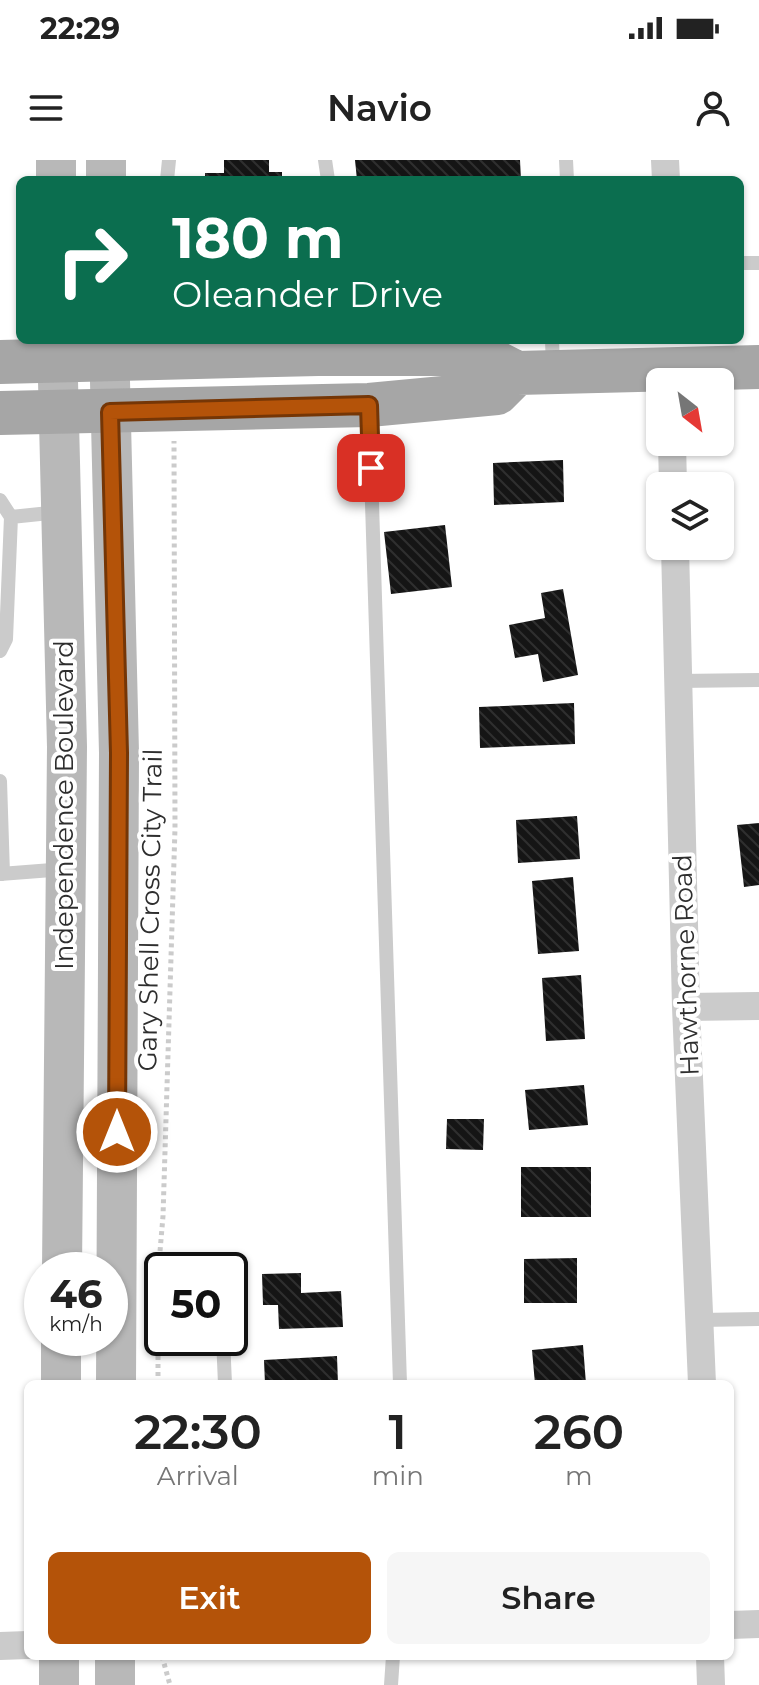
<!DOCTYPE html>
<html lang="en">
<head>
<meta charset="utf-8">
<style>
  :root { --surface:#fff; --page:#f6f6f6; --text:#222; --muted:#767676; --accent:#b45309 }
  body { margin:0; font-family:Montserrat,sans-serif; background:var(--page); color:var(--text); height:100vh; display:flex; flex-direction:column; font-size:30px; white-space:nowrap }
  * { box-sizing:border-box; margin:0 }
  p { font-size:26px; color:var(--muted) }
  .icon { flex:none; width:44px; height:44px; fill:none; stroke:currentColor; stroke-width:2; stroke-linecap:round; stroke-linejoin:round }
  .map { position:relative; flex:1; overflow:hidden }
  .drawer { position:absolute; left:24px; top:1220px; width:710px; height:280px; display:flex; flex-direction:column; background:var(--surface); border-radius:12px; box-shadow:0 2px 6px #0004 }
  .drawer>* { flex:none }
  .guide { position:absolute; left:16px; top:16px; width:728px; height:168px; border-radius:12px; box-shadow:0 2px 6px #0004; background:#0b6e4f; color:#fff; overflow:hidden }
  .needle { width:52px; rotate:149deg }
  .buttons { position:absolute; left:646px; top:208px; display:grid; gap:16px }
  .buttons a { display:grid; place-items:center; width:88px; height:88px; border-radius:12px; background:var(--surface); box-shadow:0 2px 6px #0004; font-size:40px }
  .speed { position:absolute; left:24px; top:1092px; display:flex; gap:16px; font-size:40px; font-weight:700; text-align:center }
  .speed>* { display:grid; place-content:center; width:104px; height:104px; border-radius:50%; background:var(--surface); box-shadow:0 2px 6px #0004; line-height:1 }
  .speed small { font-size:20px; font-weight:400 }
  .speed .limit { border:4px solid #111; border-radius:12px; background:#fff; color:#111 }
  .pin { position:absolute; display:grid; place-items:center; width:68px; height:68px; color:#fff; margin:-34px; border-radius:16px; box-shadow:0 4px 12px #0006 }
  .me { position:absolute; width:88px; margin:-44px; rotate:0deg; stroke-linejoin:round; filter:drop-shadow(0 0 6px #0008) }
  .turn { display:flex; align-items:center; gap:28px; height:168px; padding:0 24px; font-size:36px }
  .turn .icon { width:104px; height:104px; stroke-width:2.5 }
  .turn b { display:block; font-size:56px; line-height:68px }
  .eta { display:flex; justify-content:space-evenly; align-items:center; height:136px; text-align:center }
  .eta b { font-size:48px; font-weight:600; line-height:56px }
  .cta { display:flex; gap:16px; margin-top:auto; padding:16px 24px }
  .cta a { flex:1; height:92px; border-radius:12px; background:var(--accent); color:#fff; font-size:32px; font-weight:600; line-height:92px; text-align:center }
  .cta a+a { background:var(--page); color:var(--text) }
  .status { display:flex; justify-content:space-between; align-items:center; height:56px; padding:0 40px; background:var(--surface); direction:ltr }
  .status svg { height:22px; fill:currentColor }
  header { display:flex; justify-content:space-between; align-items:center; height:104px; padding:0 24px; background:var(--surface); font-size:36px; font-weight:600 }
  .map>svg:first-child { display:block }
  .building { fill:url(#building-back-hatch) }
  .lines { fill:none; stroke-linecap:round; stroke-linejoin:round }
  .path { stroke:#cbcbcb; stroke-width:5; stroke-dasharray:4 4; stroke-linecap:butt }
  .lane { stroke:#cbcbcb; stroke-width:14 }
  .street { stroke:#cbcbcb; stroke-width:28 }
  .secondary { stroke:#b8b8b8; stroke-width:40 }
  .primary { stroke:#a6a6a6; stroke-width:44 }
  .route-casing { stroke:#753606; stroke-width:20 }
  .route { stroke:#b45309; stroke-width:14 }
  .labels { text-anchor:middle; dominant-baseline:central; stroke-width:8; stroke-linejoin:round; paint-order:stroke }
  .street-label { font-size:26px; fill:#2e2e2e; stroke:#fff }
</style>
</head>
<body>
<div class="status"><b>22:29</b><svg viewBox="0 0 49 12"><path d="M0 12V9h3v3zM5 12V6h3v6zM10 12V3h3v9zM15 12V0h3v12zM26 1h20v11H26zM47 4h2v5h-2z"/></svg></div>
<header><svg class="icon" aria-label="menu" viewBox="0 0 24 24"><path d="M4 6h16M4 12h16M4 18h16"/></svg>Navio<svg class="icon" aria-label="person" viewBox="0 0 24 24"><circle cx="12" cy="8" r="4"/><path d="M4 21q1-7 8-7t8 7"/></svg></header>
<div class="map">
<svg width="759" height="1525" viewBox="0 0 759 1525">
  <defs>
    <pattern id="building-back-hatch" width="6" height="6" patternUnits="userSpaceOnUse" patternTransform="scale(2)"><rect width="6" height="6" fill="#151515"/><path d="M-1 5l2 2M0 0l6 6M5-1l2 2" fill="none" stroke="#2f2f2f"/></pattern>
  </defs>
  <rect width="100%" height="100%" fill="#fff"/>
  <!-- building -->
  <path class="building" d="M 224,0 L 269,0 L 269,12 L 282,12 L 282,20 L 205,20 L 205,13 L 224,13 Z
    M 355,0 L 520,0 L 521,20 L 357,20 Z
    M 563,300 L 564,342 L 494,345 L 493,303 Z
    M 445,365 L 452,427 L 391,434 L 384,372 Z
    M 563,429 L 578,515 L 543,522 L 538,494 L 515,498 L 509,465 L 545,458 L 541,433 Z
    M 574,543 L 575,584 L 480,588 L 479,547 Z
    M 577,656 L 580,699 L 518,703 L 516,660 Z
    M 759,663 L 759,725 L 744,727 L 737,665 Z
    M 573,717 L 579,791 L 538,794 L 532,721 Z
    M 581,815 L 585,879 L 546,881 L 542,818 Z
    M 584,925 L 588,965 L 529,970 L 525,930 Z
    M 447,959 L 484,959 L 483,990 L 446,989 Z
    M 521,1007 L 591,1007 L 591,1057 L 521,1057 Z
    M 577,1098 L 577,1143 L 524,1143 L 524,1099 Z
    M 301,1113 L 301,1133 L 341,1131 L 343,1167 L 279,1169 L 278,1145 L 263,1145 L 262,1114 Z
    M 583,1185 L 586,1224 L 535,1224 L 532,1190 Z
    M 337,1196 L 338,1224 L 265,1224 L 264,1200 Z"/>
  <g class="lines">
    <!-- path -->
    <path class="path" d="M 158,1115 L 163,1056 L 175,668 L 174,281
      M 158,1224 L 158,1149
      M 162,1496 L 170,1525"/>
    <!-- lane -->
    <path class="lane" d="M 325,0 L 328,20
      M 566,0 L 567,20
      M 167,20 L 169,0
      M 740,103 L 759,103
      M 552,180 L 553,208
      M 369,249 L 400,1224
      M 0,340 L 11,357 L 6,479 L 0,491
      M 11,357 L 59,352
      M 678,521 L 759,520
      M 0,621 L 3,714
      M 0,714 L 65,709
      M 158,1132 L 162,1132
      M 700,1160 L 759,1159
      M 223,1178 L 225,1224
      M 391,1525 L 393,1496"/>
    <!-- street -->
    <path class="street" d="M 665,0 L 666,20
      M 672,282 L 673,326
      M 675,386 L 686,847 L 702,1224
      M 686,847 L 759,846
      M 730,1465 L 759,1464
      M 0,1486 L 28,1485
      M 710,1496 L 711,1525"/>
    <!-- secondary -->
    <path class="secondary" d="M 56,0 L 56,20
      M 106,0 L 106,20
      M 57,180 L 67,587 L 62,1110
      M 109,180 L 119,593 L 116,1224
      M 61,1224 L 61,1178
      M 59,1525 L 59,1496
      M 115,1525 L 115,1496"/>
    <!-- primary -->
    <path class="primary" d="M 0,202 L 318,194 L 480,194 L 517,213 L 759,207
      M 0,253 L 369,245 L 497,233 L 517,213"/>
  </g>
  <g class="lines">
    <!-- route casing -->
    <g class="route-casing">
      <path id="route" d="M 117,972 L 119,593 L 110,252 L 369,245 L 371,308"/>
    </g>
    <!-- route -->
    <use href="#route" class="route"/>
  </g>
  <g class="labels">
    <!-- street labels -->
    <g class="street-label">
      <text transform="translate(64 645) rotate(-90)">Independence Boulevard</text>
      <text transform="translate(150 750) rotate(-89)">Gary Shell Cross City Trail</text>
      <text transform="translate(686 805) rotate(-92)">Hawthorne Road</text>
    </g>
  </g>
</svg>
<div class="buttons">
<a><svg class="needle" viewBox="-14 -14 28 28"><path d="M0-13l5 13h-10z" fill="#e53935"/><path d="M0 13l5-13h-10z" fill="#767676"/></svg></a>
<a><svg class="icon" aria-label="layers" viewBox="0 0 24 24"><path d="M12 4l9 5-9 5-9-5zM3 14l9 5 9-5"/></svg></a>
</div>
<div class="speed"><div>46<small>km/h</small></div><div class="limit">50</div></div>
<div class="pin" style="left:371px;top:308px;background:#d93025"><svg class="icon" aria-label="arrive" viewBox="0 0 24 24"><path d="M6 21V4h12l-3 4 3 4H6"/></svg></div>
<svg class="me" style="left:117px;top:972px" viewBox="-20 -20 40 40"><circle r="17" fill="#b45309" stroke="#fff" stroke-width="3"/><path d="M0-11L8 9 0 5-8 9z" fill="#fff"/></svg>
<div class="guide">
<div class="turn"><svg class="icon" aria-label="right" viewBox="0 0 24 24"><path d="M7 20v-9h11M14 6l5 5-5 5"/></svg><div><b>180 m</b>Oleander Drive</div></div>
</div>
<section class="drawer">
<div class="eta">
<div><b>22:30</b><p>Arrival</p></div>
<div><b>1</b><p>min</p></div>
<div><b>260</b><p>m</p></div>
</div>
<div class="cta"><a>Exit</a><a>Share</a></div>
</section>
</div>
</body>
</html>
